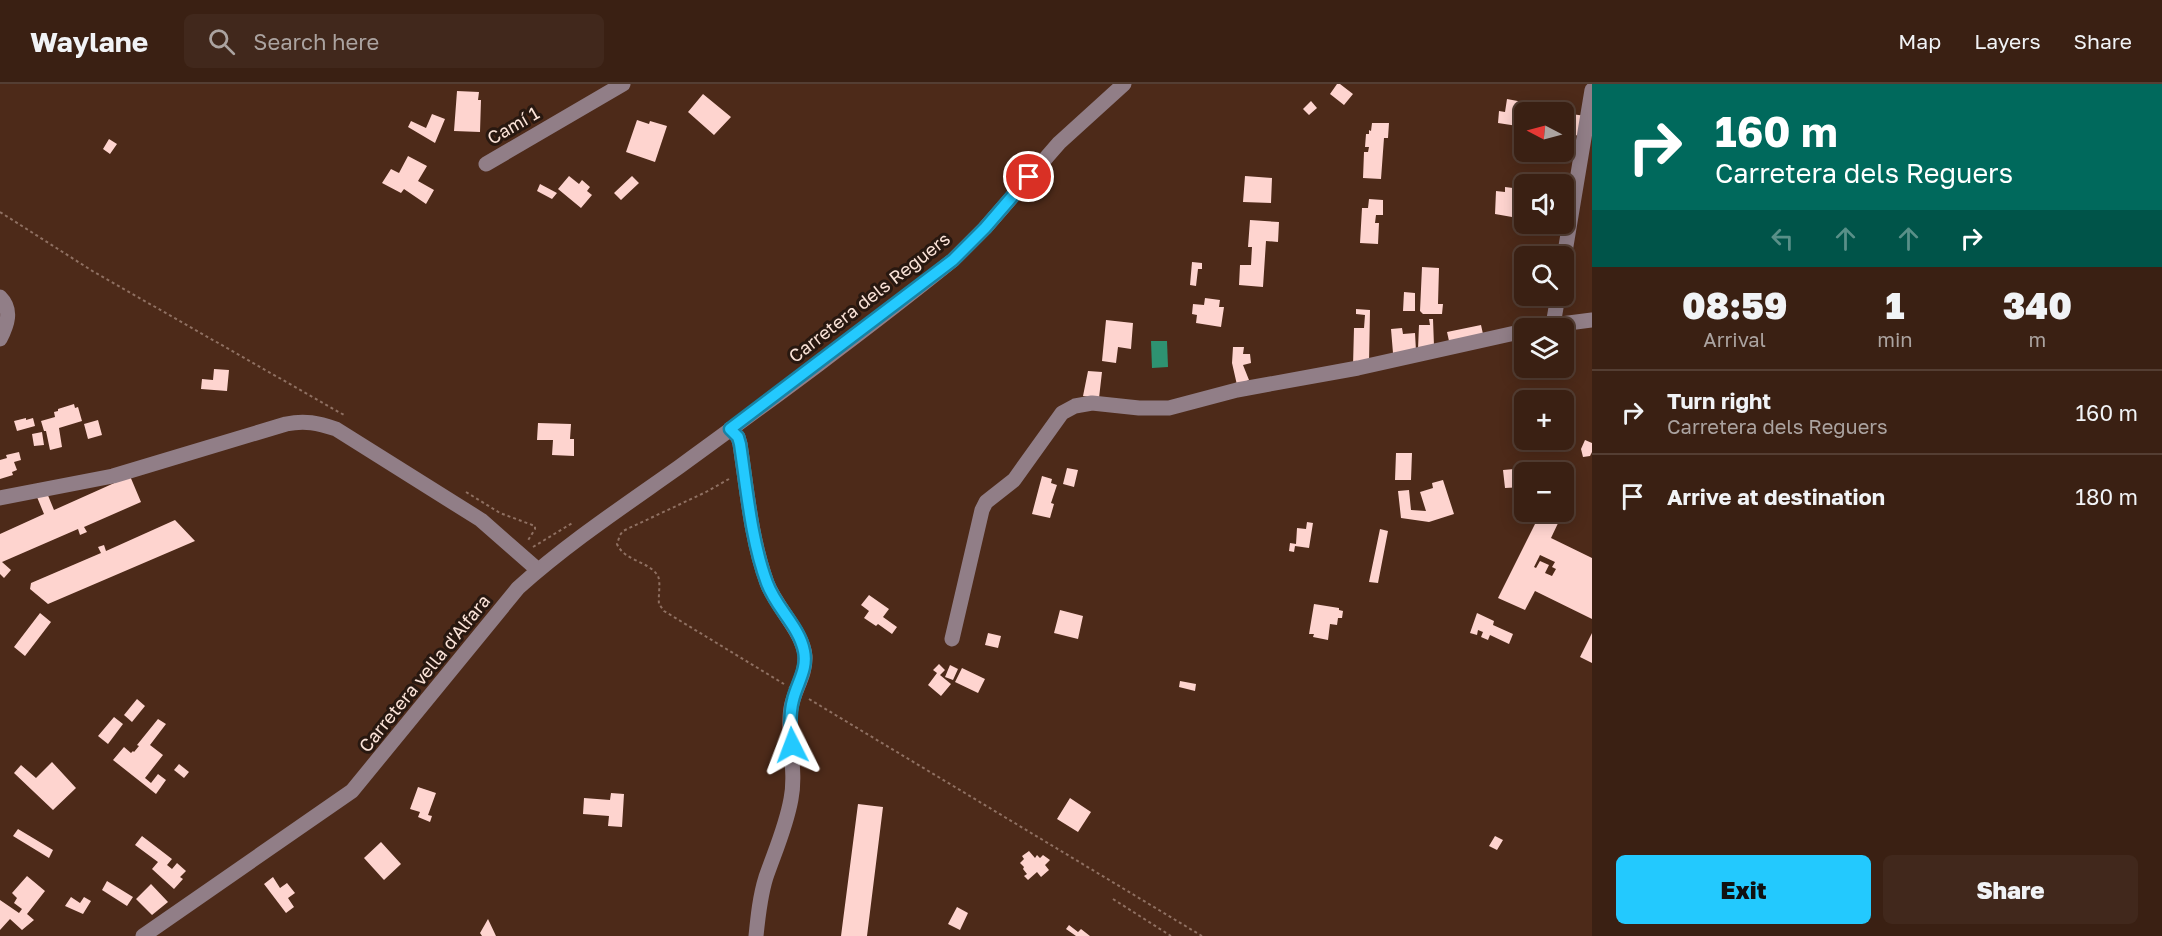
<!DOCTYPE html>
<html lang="en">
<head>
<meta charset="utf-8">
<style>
  :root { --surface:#3a2013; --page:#41281c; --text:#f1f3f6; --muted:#aba3a0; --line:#543e33; --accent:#23c9fe }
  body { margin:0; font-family:"Golos Text",sans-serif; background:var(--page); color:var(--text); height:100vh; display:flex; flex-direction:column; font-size:22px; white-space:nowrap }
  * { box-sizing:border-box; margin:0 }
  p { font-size:20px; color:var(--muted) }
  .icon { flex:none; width:33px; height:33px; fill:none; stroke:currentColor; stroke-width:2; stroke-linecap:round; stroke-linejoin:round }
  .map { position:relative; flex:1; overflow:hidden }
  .drawer { display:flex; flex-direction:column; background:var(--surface); width:570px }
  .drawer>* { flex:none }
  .banner { background:#00695c; color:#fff; overflow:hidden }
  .needle { width:39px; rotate:276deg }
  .tools { position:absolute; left:1514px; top:18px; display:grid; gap:12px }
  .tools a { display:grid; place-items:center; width:60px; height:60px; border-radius:9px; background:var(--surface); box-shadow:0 3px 15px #0003,0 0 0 2px var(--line); font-size:30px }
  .pin { position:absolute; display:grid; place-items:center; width:51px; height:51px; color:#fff; margin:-26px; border:3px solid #fff; border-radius:50%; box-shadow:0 2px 6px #0007 }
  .me { position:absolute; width:66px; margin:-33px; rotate:357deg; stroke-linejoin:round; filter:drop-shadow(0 0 4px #0008) }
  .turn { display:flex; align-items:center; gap:21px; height:126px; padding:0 24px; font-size:27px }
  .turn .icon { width:78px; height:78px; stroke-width:2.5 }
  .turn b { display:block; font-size:42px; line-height:51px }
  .lanes { display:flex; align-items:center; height:57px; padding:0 24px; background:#0003; justify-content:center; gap:30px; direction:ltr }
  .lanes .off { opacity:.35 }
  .eta { display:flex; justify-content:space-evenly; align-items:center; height:102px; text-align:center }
  .eta b { font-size:36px; font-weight:800; line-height:42px }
  .primary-button { display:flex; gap:12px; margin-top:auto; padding:12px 24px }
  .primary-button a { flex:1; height:69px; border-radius:9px; background:var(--accent); color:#111; font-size:24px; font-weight:800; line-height:69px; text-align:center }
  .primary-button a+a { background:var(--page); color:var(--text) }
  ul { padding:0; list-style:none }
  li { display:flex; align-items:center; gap:18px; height:84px; padding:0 24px; border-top:2px solid var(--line) }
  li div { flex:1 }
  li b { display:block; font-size:22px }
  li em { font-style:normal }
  header { display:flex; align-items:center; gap:36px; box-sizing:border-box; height:84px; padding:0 30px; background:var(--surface); border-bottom:2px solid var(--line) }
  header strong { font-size:28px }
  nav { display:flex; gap:33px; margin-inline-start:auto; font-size:21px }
  .search { width:420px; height:54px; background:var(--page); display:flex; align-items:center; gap:15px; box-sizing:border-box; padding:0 21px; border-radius:9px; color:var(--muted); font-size:22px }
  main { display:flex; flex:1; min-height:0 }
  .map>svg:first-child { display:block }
  .water { fill:#2e9371 }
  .building { fill:#fed4cf; fill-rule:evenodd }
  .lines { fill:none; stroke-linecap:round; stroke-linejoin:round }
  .path { stroke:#8f7062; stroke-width:2; stroke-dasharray:3 3; stroke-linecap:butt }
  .minor { stroke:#917e87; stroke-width:15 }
  .path-bridge { stroke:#8f7062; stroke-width:2; stroke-dasharray:3 3; stroke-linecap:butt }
  .route-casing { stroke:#1783a5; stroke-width:15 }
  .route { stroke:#23c9fe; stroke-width:10 }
  .labels { text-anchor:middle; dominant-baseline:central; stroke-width:6; stroke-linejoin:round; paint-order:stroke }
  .street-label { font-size:18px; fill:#fbe3d8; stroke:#281810 }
</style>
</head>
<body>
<header>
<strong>Waylane</strong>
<div class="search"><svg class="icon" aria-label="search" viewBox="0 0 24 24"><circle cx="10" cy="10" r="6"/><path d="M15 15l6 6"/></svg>Search here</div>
<nav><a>Map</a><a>Layers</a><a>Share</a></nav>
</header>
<main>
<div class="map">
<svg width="1592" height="852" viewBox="0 0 1592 852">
  <rect width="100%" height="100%" fill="#4d2a19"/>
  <!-- water -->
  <path class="water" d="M 1151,257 L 1167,257 L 1168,283 L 1152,284 Z"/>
  <!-- building -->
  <path class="building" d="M 1337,0 L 1340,0 L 1353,10 L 1344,21 L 1330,10 Z
    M 457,7 L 479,8 L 478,16 L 481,16 L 480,48 L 454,47 Z
    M 703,10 L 731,33 L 714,51 L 688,28 Z
    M 1507,15 L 1523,18 L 1520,36 L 1524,36 L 1524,43 L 1498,39 L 1499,27 L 1505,28 Z
    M 1311,17 L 1317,24 L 1309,31 L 1303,25 Z
    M 432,30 L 445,35 L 435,59 L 408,43 L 411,37 L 426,44 Z
    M 1571,30 L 1586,32 L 1583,52 L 1563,50 L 1563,31 L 1571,32 Z
    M 637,36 L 649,40 L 650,37 L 667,42 L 655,78 L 626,68 Z
    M 1372,39 L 1389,39 L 1388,54 L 1384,54 L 1381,95 L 1363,94 L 1364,68 L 1368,68 L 1369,63 L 1365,63 L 1366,50 L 1369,50 L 1369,46 L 1371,47 Z
    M 109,55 L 117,60 L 110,70 L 103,65 Z
    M 408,72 L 427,82 L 418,97 L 434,106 L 426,120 L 404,105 L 401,109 L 382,99 L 391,85 L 399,89 Z
    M 569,92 L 579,100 L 582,96 L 590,103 L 587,107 L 592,111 L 581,124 L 558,105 Z
    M 632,92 L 639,99 L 621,116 L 614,109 Z
    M 1245,92 L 1272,94 L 1271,119 L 1243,118 Z
    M 540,100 L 557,109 L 552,115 L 537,107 Z
    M 1505,103 L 1521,105 L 1519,122 L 1517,122 L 1517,125 L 1512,125 L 1512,133 L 1495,130 L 1496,107 L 1505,108 Z
    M 1369,115 L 1383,116 L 1383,131 L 1376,131 L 1375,139 L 1379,139 L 1378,160 L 1360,159 L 1362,124 L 1368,124 Z
    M 1250,136 L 1279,138 L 1278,158 L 1266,157 L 1263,203 L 1239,201 L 1240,181 L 1251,181 L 1252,163 L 1248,163 Z
    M 1192,178 L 1202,179 L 1202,185 L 1198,185 L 1196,202 L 1190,201 Z
    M 1422,183 L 1439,184 L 1438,220 L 1443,220 L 1442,230 L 1423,230 L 1420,227 Z
    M 1404,208 L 1415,209 L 1415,227 L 1403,227 Z
    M 1205,214 L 1220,216 L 1219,223 L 1224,223 L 1221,243 L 1196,239 L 1197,231 L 1192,230 L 1193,220 L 1204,221 Z
    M 1356,225 L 1370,226 L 1369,279 L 1353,282 L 1354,244 L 1364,244 L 1365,231 L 1356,230 Z
    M 1429,235 L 1433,235 L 1434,262 L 1418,265 L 1419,241 L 1430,241 Z
    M 1106,236 L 1133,239 L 1131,265 L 1118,263 L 1116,279 L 1102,277 Z
    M 1481,241 L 1483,250 L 1449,257 L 1447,248 Z
    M 1402,244 L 1403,250 L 1415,249 L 1416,267 L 1393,269 L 1391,245 Z
    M 1233,263 L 1244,263 L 1243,270 L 1250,270 L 1251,279 L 1243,281 L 1249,296 L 1237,301 L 1232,279 Z
    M 214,285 L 229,286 L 227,307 L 201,305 L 202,295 L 213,296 Z
    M 1088,287 L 1102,288 L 1099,314 L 1083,312 Z
    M 74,320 L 75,324 L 78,323 L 82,337 L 59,344 L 62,363 L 50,366 L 46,347 L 44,347 L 41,337 L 55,333 L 54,328 L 58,327 L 58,325 Z
    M 26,334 L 26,336 L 33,334 L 35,342 L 17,347 L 14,337 Z
    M 98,336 L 102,351 L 88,355 L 84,340 Z
    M 538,339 L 571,340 L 570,355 L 574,355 L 574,372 L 552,371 L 553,356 L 537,356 Z
    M 42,348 L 44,361 L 34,362 L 32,350 Z
    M 1585,356 L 1592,359 L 1592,368 L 1590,372 L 1583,373 L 1581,365 Z
    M 19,368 L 21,376 L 14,378 L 17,386 L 12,388 L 13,391 L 0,395 L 0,376 L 7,374 L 6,371 Z
    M 1396,369 L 1412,369 L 1411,396 L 1395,396 Z
    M 1067,384 L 1078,386 L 1074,403 L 1063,400 Z
    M 1526,384 L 1524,403 L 1505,404 L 1503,386 Z
    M 130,392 L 141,418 L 84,443 L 87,448 L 80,451 L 78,445 L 2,478 L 11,486 L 4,494 L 0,490 L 0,450 L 44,430 L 37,413 L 47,409 L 54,426 Z
    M 1042,392 L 1052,395 L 1051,399 L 1057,401 L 1051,419 L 1054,420 L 1050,434 L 1032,430 Z
    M 1443,396 L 1454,430 L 1429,438 L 1401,434 L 1398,407 L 1409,406 L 1411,426 L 1426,427 L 1420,408 L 1433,404 L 1432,399 Z
    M 1541,428 L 1550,428 L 1559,432 L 1558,434 L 1560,435 L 1551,454 L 1592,474 L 1592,535 L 1535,507 L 1525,526 L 1498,514 ZM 1540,471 L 1555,478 L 1552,483 L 1556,485 L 1552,492 L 1545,489 L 1549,481 L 1540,477 L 1536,484 L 1534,483 Z
    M 175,436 L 195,457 L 48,520 L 30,505 L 31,499 L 101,469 L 98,463 L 104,461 L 106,467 Z
    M 1307,438 L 1313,439 L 1309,464 L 1295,462 L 1294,468 L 1289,467 L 1290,459 L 1296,460 L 1297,444 L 1306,445 Z
    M 1380,445 L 1388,447 L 1378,499 L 1369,498 Z
    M 869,511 L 889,525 L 883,533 L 897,543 L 892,550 L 878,540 L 876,542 L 864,534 L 869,527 L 861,521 Z
    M 1314,520 L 1339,524 L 1339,526 L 1343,527 L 1342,534 L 1338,534 L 1337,541 L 1330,540 L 1328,556 L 1313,553 L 1314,550 L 1309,550 Z
    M 1060,526 L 1083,532 L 1078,555 L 1054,549 Z
    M 40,529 L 51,538 L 25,572 L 14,563 Z
    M 1477,529 L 1494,537 L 1493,541 L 1513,550 L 1509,560 L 1490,551 L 1488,556 L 1481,553 L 1483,548 L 1478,546 L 1477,551 L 1470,549 Z
    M 988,549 L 1001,552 L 998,564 L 985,561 Z
    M 1592,549 L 1592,579 L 1580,573 Z
    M 939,580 L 945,586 L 940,591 L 951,600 L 941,612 L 928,601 L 937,589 L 933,586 Z
    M 950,581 L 958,585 L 953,596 L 945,593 Z
    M 962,584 L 985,595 L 978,609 L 955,598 Z
    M 1180,597 L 1196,600 L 1195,607 L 1179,603 Z
    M 137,615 L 145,622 L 132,638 L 124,631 Z
    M 114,633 L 123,640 L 108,660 L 98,652 Z
    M 158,635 L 166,640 L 150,661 L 163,671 L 145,694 L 151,699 L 158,690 L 166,696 L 156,710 L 113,676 L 124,663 L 131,669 L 133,667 L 134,668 L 139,662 L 137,661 Z
    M 52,678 L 76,704 L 53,726 L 14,689 L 21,681 L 36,694 Z
    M 179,680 L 189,688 L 184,694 L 174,686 Z
    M 418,703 L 436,709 L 428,731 L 432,732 L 430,738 L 418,733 L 420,728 L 410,725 Z
    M 611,709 L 624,710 L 622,743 L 608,742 L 609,732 L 583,730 L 584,714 L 610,716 Z
    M 1070,714 L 1091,728 L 1078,748 L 1057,735 Z
    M 858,720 L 883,723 L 867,852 L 841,852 Z
    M 18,745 L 53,766 L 49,774 L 13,752 Z
    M 142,752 L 172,775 L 167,781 L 172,785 L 177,779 L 186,787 L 180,793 L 183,795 L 174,805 L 152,785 L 158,778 L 135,761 Z
    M 1495,752 L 1503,756 L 1497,766 L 1489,762 Z
    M 381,758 L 401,780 L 384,796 L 364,774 Z
    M 1029,767 L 1035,774 L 1037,771 L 1040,774 L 1043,771 L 1050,776 L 1045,781 L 1049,786 L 1041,793 L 1037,788 L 1028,796 L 1024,792 L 1027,790 L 1023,785 L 1024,783 L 1020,779 L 1024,775 L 1022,772 Z
    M 27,792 L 45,807 L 27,830 L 34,836 L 22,846 L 10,835 L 0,846 L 0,816 L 19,829 L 22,825 L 14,819 L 17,814 L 12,809 Z
    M 273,793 L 280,804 L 287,799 L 295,809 L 288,814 L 294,823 L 286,829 L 264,800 Z
    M 107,797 L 133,813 L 127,822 L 102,806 Z
    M 151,800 L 168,818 L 152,831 L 136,815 Z
    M 71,813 L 80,819 L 84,813 L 91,817 L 83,830 L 65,822 Z
    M 957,823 L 968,829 L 960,846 L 948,840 Z
    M 488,835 L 496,852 L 482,852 L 480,849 Z
    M 1069,841 L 1078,848 L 1081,845 L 1090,852 L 1076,852 L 1066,845 Z"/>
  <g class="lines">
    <!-- path -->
    <path class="path" d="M 0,128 L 94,188 L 344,331
      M 729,395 L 706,408 L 623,447 L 620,451 L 617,460 C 624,477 649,477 658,492 C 661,499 658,512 659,520 L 664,527 L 784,600
      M 466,408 L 500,429 L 535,442 L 535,445 L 527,458
      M 533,463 L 574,438
      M 809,615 L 1202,852
      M 1113,815 L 1171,852"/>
    <!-- minor -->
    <path class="minor" d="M 486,80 L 623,0
      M 1563,180 L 1592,6
      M 1558,212 L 1553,241 L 1592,236
      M 0,213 C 13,226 7,241 0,255
      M 1537,244 L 1553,241
      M 730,345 L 738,353 L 740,360 C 747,406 751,455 767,499 C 776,523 803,548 805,572 C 806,591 794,606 791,624 C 786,654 797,685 791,715 C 786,743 775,767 766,793 C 760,812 758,832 756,852
      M 0,414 L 113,392 L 286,340 C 305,336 318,339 336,345 L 481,436 L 538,486
      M 952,555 L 982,426 L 986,418 L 1014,396 L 1062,329 L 1075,322 L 1092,319 L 1139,324 L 1169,324 L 1237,306 L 1358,284 L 1524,247
      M 143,852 L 352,707 L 518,504 C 568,459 624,422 679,383 C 771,316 864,248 953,176 L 985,144 L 1059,59 L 1124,0"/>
    <!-- path-bridge -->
    <path class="path-bridge" d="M 789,603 L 803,611"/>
  </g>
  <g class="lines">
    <!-- route casing -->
    <g class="route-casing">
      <path id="route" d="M 792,661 C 790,646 789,631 793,616 C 797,599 808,585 804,567 C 799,542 776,524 767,499 C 751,456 747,406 740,360 L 738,353 L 730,345 L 953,176 L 985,144 L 1029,93"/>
    </g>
    <!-- route -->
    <use href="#route" class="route"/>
  </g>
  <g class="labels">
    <!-- street labels -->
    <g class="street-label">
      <text transform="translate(513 41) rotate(-30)">Camí 1</text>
      <text transform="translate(869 213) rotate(-38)">Carretera dels Reguers</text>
      <text transform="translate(424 589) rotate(-51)">Carretera vella d'Alfara</text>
    </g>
  </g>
</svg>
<div class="tools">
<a><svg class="needle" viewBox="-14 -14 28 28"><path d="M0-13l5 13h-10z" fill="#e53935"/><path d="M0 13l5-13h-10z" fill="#aba3a0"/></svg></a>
<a><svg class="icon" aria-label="sound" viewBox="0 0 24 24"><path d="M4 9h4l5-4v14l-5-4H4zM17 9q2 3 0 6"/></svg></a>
<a><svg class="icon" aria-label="search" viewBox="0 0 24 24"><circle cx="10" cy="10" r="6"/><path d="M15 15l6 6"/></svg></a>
<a><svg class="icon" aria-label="layers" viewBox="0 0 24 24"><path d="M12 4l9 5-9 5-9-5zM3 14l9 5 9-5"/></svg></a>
<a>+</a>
<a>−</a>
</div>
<div class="pin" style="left:1029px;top:93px;background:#d93025"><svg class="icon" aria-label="arrive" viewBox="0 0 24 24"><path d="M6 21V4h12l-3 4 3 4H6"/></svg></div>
<svg class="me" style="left:792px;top:661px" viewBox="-20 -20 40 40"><path d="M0-17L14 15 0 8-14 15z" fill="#23c9fe" stroke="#fff" stroke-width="4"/></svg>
</div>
<section class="drawer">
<div class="banner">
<div class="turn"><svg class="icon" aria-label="right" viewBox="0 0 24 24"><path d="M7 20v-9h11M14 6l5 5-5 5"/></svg><div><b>160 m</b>Carretera dels Reguers</div></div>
<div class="lanes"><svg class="icon off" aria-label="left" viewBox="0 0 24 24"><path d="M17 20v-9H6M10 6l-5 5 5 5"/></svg><svg class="icon off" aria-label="ahead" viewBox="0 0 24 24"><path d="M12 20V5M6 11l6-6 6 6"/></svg><svg class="icon off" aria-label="ahead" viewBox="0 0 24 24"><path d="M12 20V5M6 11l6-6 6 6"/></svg><svg class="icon" aria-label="right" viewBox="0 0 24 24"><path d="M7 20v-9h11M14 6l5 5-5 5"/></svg></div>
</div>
<div class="eta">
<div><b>08:59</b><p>Arrival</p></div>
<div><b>1</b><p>min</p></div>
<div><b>340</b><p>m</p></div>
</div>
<ul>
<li><svg class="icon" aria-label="right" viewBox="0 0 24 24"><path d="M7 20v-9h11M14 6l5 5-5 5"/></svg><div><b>Turn right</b><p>Carretera dels Reguers</p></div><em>160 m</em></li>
<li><svg class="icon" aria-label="arrive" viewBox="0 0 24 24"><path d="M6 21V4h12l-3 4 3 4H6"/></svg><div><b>Arrive at destination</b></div><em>180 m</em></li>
</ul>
<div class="primary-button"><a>Exit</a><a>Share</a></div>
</section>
</main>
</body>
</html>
